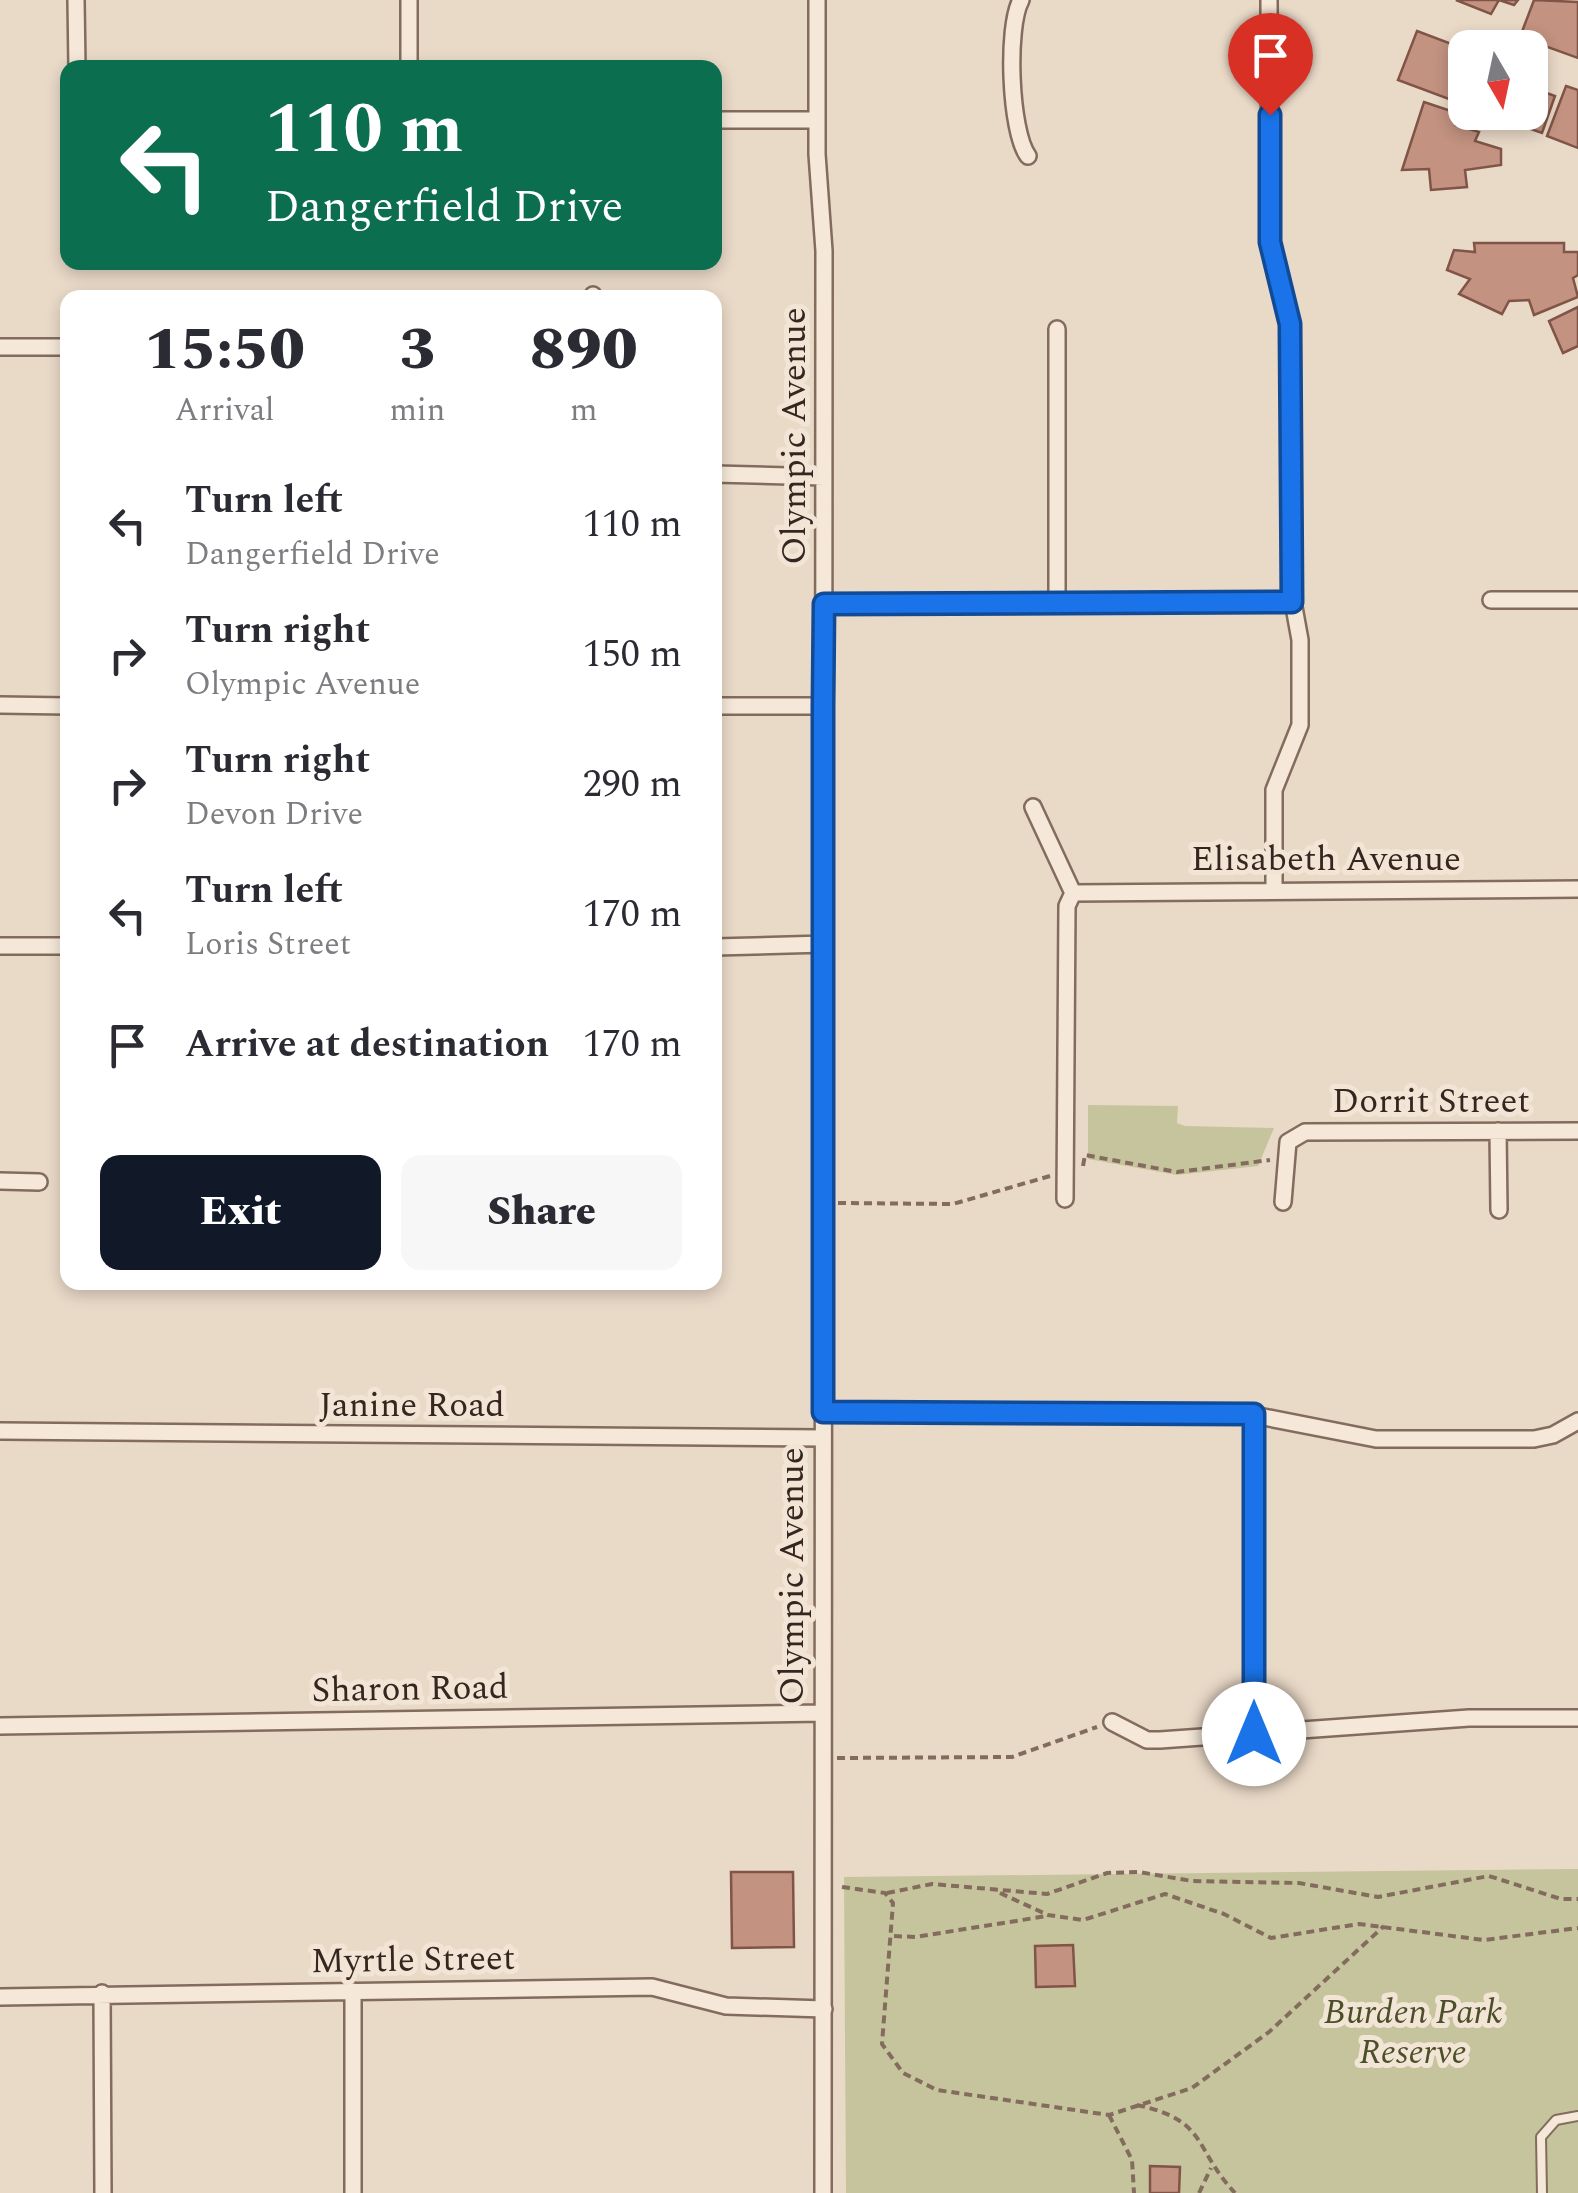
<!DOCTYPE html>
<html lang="en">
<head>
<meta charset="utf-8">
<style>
  :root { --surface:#fff; --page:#f7f7f7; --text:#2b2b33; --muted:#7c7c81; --accent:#111827 }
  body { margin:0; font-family:Spectral,serif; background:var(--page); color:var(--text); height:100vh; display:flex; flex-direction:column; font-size:38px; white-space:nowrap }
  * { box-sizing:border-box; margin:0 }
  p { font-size:32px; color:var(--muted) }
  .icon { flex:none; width:55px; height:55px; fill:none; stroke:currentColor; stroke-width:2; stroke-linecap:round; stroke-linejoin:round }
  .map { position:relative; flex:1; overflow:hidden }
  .sheet { position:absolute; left:60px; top:290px; width:662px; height:1000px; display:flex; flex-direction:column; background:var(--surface); border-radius:20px; box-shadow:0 5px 15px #0003 }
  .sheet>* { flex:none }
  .hud { position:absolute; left:60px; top:60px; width:662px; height:210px; border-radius:20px; box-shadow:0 5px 15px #0003; background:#0b6e4f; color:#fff; overflow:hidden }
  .needle { width:65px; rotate:171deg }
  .fabs { position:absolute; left:1448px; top:30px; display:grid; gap:20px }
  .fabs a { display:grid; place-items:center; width:100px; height:100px; border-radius:20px; background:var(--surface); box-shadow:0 5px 15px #0003; font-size:50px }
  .pin { position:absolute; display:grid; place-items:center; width:85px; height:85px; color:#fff; margin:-102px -42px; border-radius:50% 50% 50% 0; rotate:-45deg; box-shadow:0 0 10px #0007 }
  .pin .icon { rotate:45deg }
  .me { position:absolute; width:110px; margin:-55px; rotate:0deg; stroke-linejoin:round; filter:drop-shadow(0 0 8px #0008) }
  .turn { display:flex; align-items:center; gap:35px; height:210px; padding:0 40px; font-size:45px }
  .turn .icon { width:130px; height:130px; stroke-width:2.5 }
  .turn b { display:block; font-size:70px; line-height:85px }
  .eta { display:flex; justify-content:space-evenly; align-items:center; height:170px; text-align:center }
  .eta b { font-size:60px; font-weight:800; line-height:70px }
  .primary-button { display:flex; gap:20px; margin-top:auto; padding:20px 40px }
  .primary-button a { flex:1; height:115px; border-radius:20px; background:var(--accent); color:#fff; font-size:40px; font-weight:800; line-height:115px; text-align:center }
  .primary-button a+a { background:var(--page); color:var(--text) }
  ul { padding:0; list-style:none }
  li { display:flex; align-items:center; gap:30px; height:130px; padding:0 40px }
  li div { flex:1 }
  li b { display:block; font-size:38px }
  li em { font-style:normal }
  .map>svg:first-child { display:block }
  .green { fill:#c6c49c }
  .building { fill:#c39281; stroke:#805447; stroke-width:2.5 }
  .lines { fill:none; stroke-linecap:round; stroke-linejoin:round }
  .service-casing { stroke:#836c5e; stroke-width:12 }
  .minor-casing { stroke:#836c5e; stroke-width:20 }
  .path { stroke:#836c5e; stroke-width:4; stroke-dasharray:8 5; stroke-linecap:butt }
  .service { stroke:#f5e8d9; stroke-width:8 }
  .minor { stroke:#f5e8d9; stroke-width:15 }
  .route-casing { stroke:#114b97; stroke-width:25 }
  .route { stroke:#1a73e8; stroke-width:18 }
  .labels { text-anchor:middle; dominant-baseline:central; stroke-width:10; stroke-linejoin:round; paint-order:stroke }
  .street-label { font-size:35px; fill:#352720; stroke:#f2e5d6 }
  .park-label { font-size:35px; font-style:italic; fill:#4c4f29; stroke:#f2e5d6 }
</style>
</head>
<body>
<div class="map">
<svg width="1578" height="2193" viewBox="0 0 1578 2193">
  <rect width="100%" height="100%" fill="#e9d9c7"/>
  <!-- green -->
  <path class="green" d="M 1088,1105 L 1178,1106 L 1177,1123 L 1185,1126 L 1274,1128 L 1258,1166 L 1177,1175 L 1088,1159 Z
    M 1578,1869 L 1578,2193 L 846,2193 L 844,1877 Z"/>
  <!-- building -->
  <path class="building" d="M 1456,0 L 1518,0 L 1514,5 L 1499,0 L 1491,14 Z
    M 1534,0 L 1578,2 L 1578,58 L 1520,37 Z
    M 1417,31 L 1465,49 L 1465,105 L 1398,80 Z
    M 1566,86 L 1578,90 L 1578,148 L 1547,136 Z
    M 1530,87 L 1555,96 L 1542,133 L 1489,114 L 1530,112 Z
    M 1424,102 L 1460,114 L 1456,125 L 1479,132 L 1475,141 L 1501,149 L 1501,165 L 1465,170 L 1467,187 L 1431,190 L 1429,169 L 1402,170 Z
    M 1474,243 L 1564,243 L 1564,252 L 1578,252 L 1578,275 L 1573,278 L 1578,297 L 1534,315 L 1529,300 L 1509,301 L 1502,314 L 1459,294 L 1470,279 L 1447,270 L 1454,250 L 1475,252 Z
    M 1578,307 L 1578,346 L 1563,353 L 1549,321 Z
    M 731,1872 L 793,1872 L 794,1947 L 732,1948 Z
    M 1073,1945 L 1075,1986 L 1036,1987 L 1035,1946 Z
    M 1150,2166 L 1180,2167 L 1179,2193 L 1150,2193 Z"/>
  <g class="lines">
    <!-- service casing -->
    <g class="service-casing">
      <path id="service" d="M 1542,2193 L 1541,2137 L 1556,2120 L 1578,2116"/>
    </g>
    <!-- minor casing -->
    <g class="minor-casing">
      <path id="minor" d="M 76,0 L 77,68
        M 409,0 L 409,68
        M 817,0 L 817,154 L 824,251 L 823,2193
        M 1021,0 C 1006,27 1010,132 1028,156
        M 1269,0 L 1270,242 L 1290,324 L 1290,585 L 1300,640 L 1300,725 L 1274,790 L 1274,888
        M 715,120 L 817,120
        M 593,295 L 593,298
        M 0,347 L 68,347
        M 715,474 L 824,477
        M 1491,600 L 1578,600
        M 1057,603 L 1057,329
        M 824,604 L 1292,602
        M 0,705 L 68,706
        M 715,706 L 823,706
        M 1033,807 L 1073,893 L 1067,906 L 1065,1199
        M 1073,893 L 1578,889
        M 0,946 L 68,946
        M 715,947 L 824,944
        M 1498,1131 L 1499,1210
        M 0,1181 L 39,1182
        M 1283,1202 L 1288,1142 L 1305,1132 L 1578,1131
        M 823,1412 L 1238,1412 L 1376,1439 L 1534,1439 L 1553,1435 L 1578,1421
        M 0,1431 L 823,1438
        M 1112,1722 L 1147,1740 L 1160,1740 L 1469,1718 L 1578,1718
        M 0,1726 L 822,1713
        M 1254,1733 L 1254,1414
        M 102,1993 L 103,2193
        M 0,1997 L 652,1987 L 726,2006 L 824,2009
        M 353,2193 L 353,1991"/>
    </g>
    <!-- path -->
    <path class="path" d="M 1083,1166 L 1085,1155 L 1177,1172 L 1270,1160
      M 838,1203 L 953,1204 L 1050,1176
      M 837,1758 L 1012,1757 L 1097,1727
      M 842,1887 L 885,1893 L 893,1903 L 882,2044 L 903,2073 L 937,2090 L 1109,2115 L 1192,2088 L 1269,2032 L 1384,1926
      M 887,1893 L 932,1884 L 1047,1894 L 1107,1873 L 1139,1872 L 1192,1881 L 1299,1883 L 1378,1897 L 1489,1876 L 1561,1899 L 1578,1899
      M 1000,1893 L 1048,1915 L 1083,1920 L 1165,1894 L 1224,1914 L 1271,1938 L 1359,1924 L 1484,1940 L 1578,1928
      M 894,1936 L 915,1937 L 1047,1916
      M 1137,2105 C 1208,2120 1193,2148 1235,2193
      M 1109,2115 L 1132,2160 L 1134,2193
      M 1199,2193 L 1211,2168"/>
    <!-- service -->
    <use href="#service" class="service"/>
    <!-- minor -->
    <use href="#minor" class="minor"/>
  </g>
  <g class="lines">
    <!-- route casing -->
    <g class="route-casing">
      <path id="route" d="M 1254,1734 L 1254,1414 L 823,1412 L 823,706 L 824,604 L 1292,602 L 1290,324 L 1270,242 L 1270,115"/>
    </g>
    <!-- route -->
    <use href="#route" class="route"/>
  </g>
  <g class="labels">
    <!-- street labels -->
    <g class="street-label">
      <text transform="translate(794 436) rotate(-90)">Olympic Avenue</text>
      <text x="1326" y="859">Elisabeth Avenue</text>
      <text x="1431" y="1101">Dorrit Street</text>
      <text x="412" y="1405">Janine Road</text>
      <text transform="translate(792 1576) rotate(-90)">Olympic Avenue</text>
      <text transform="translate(410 1689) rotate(-1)">Sharon Road</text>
      <text transform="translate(413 1960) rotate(-1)">Myrtle Street</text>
    </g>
    <!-- park labels -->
    <g class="park-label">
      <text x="1413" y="2012">Burden Park<tspan x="1413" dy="40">Reserve</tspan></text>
    </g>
  </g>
</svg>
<div class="fabs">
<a><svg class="needle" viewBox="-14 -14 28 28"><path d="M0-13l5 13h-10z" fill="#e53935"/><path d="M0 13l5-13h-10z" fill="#7c7c81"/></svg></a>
</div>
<div class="pin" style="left:1270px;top:115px;background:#d93025"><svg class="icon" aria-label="arrive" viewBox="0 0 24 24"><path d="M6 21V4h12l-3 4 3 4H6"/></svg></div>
<svg class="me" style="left:1254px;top:1734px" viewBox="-20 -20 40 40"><circle r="19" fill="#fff"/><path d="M0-13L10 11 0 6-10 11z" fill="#1a73e8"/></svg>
<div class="hud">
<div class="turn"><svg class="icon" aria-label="left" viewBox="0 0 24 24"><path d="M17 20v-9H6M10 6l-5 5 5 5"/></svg><div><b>110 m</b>Dangerfield Drive</div></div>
</div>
<section class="sheet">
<div class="eta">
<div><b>15:50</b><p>Arrival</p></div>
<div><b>3</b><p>min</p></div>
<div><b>890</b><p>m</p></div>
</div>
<ul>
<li><svg class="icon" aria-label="left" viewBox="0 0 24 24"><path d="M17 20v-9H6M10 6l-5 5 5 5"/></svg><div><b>Turn left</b><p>Dangerfield Drive</p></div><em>110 m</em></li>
<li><svg class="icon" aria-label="right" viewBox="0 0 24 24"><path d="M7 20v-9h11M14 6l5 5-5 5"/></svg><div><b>Turn right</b><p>Olympic Avenue</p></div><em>150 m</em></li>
<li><svg class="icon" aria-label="right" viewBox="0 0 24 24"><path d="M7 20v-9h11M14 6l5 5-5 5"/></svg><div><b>Turn right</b><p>Devon Drive</p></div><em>290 m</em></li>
<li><svg class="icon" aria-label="left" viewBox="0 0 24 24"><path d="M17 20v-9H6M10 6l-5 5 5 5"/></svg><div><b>Turn left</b><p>Loris Street</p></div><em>170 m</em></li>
<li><svg class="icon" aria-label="arrive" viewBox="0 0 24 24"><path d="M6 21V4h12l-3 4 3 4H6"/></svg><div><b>Arrive at destination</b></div><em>170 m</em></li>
</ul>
<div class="primary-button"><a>Exit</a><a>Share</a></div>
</section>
</div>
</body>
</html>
